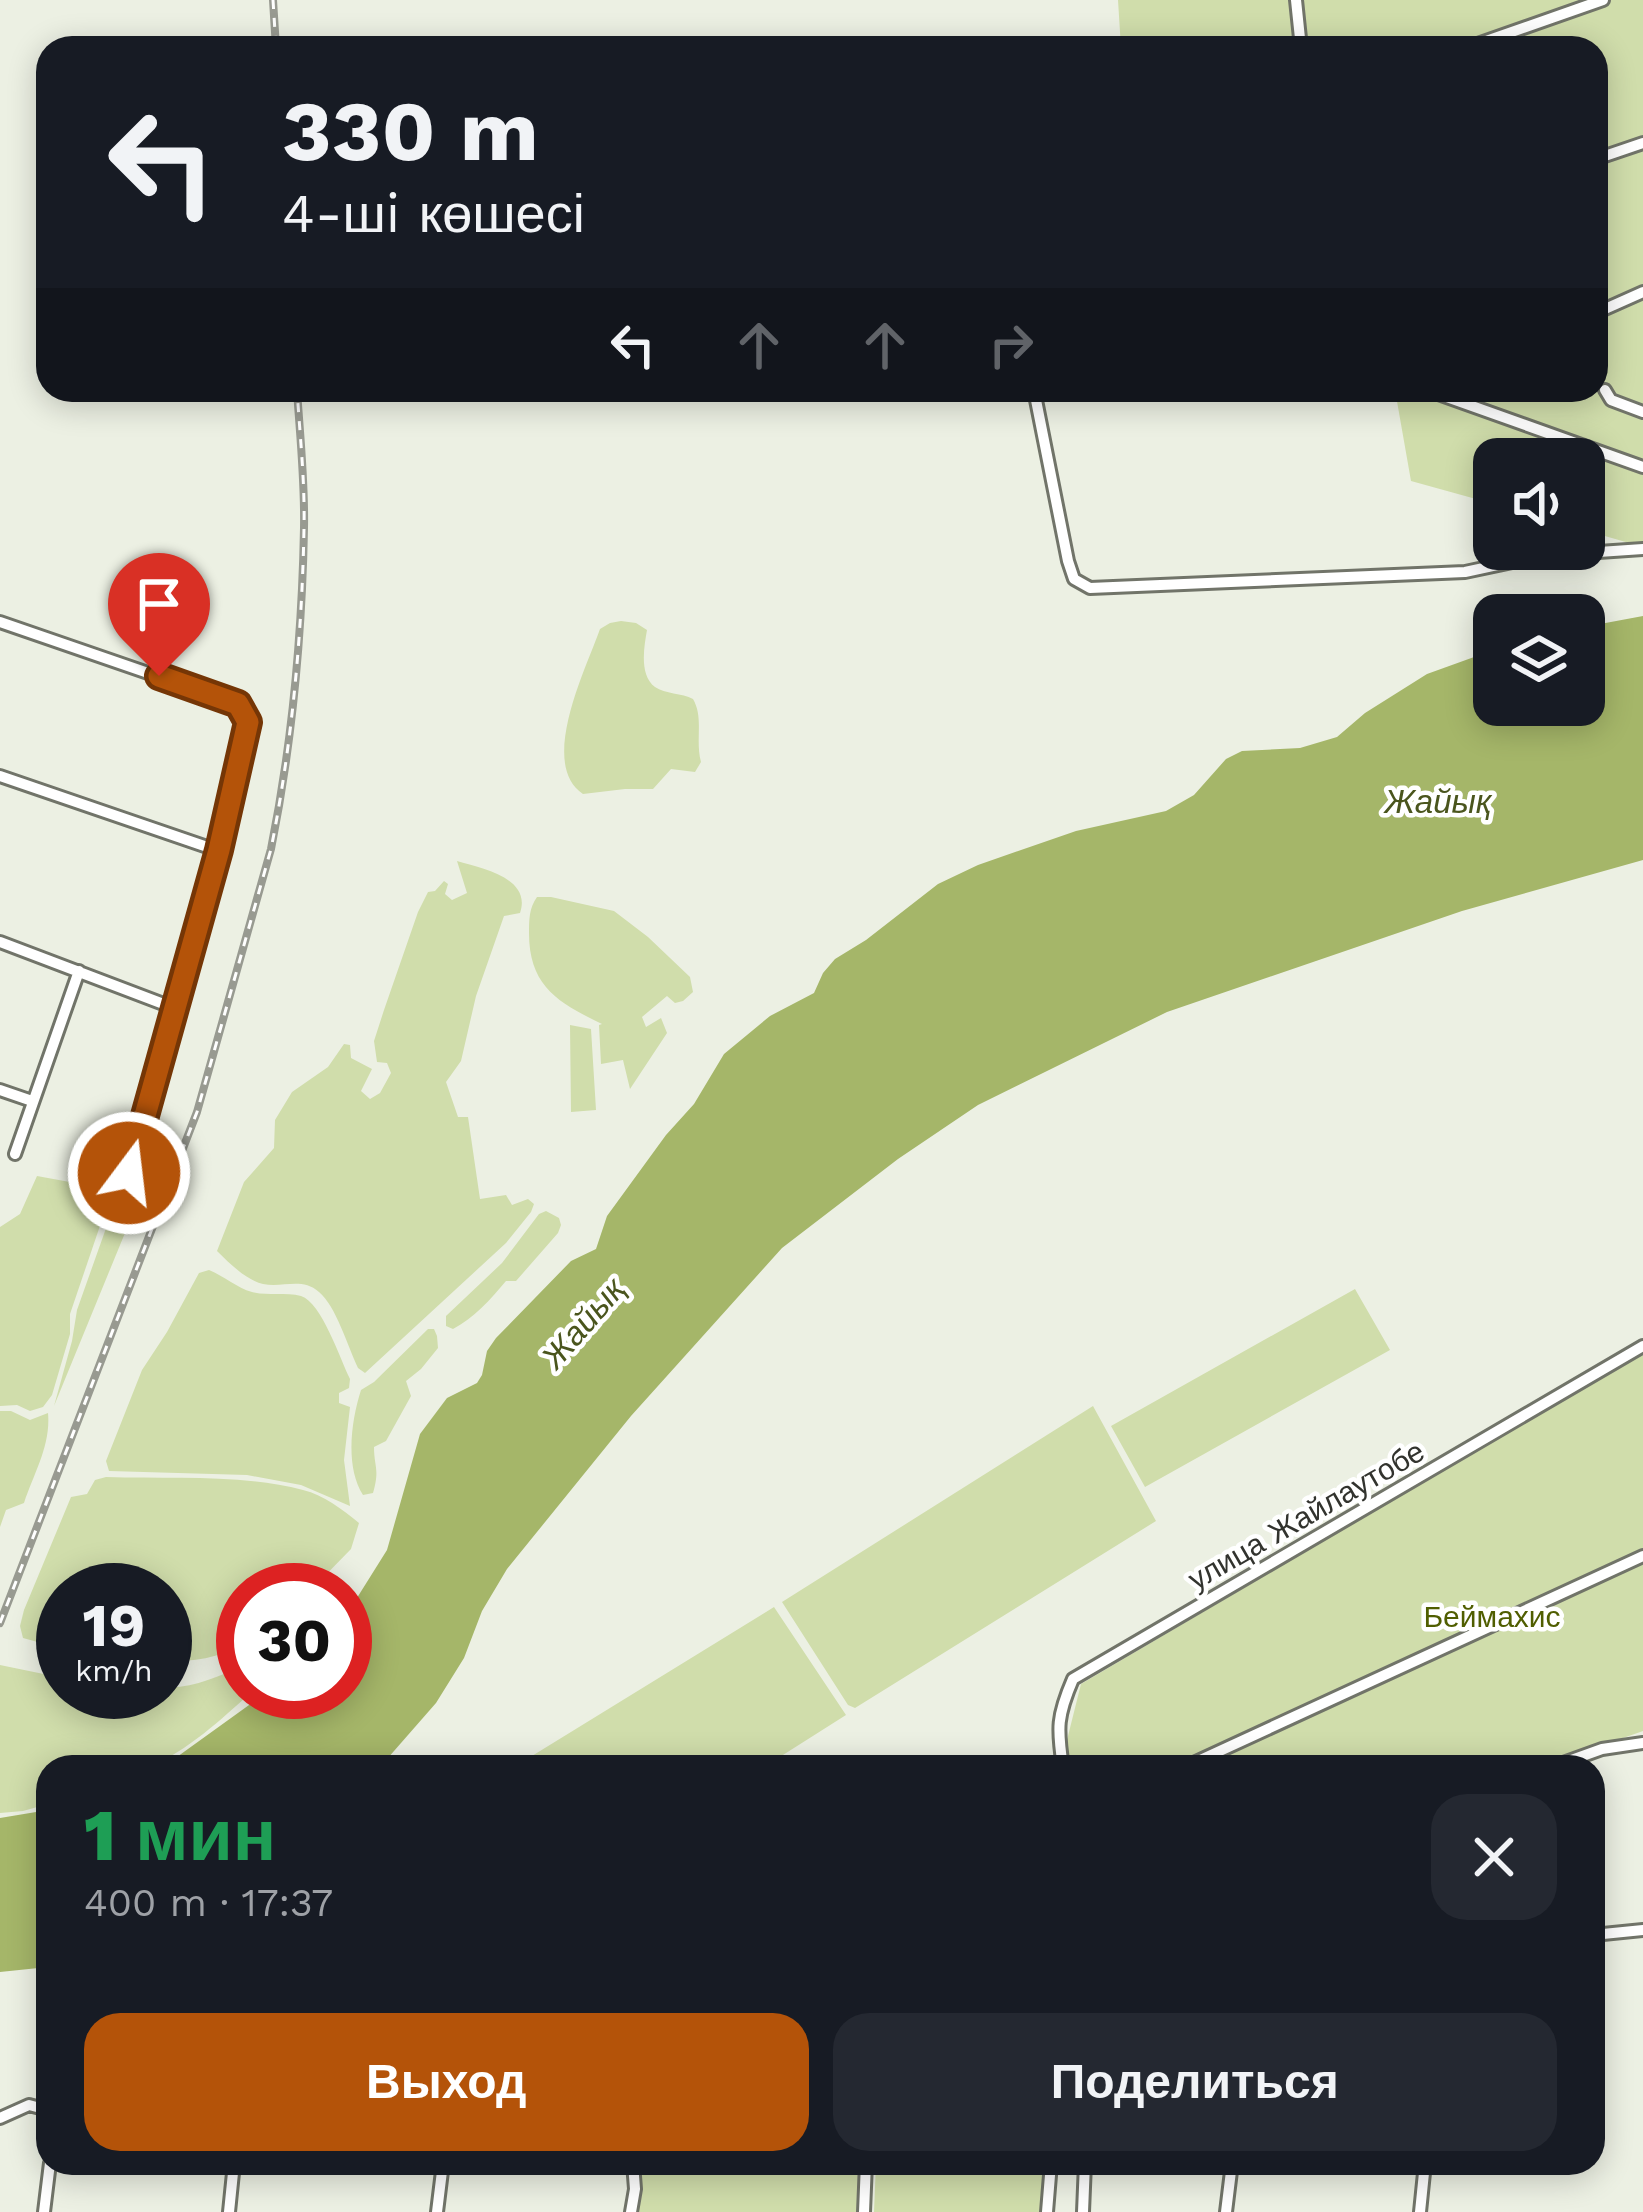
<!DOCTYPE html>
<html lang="ru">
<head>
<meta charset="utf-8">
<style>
  :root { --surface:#171b24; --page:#242831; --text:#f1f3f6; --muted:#9ea1a6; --accent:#b45309 }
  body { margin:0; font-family:"Work Sans",sans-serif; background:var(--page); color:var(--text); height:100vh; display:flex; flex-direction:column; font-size:45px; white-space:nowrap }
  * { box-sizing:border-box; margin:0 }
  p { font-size:39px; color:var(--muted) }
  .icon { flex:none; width:66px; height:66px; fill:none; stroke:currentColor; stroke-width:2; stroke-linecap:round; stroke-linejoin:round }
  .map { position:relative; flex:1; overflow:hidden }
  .details { position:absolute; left:36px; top:1755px; width:1569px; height:420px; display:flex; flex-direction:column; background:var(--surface); border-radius:36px; box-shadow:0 6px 30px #0003 }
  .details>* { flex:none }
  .hud { position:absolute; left:36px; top:36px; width:1572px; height:366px; border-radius:36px; box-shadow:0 6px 30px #0003; background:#171b24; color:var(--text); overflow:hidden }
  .tools { position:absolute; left:1473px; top:438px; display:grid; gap:24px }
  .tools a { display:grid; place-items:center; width:132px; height:132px; border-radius:24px; background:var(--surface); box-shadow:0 6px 30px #0003; font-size:60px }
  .speed { position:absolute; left:36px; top:1563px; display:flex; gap:24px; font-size:60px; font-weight:700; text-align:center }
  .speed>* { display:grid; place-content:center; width:156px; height:156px; border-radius:50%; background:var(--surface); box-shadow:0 6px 30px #0003; line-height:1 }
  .speed small { font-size:30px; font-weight:400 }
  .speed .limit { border:18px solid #d22; background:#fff; color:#111 }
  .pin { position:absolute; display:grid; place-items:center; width:102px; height:102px; color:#fff; margin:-123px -51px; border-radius:50% 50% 50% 0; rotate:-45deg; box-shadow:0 0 12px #0007 }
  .pin .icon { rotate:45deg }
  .me { position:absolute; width:132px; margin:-66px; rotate:15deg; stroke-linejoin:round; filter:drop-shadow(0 0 9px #0008) }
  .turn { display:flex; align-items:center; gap:42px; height:252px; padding:0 48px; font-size:54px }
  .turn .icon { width:156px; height:156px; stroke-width:2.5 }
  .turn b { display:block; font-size:84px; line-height:102px }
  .lanes { display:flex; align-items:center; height:114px; padding:0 48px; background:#0003; justify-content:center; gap:60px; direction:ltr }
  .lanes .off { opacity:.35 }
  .round { display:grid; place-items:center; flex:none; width:126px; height:126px; border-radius:36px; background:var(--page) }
  .summary { display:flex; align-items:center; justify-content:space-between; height:204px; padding:0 48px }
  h1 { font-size:72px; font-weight:800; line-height:90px; color:#1e9e55 }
  .primary-button { display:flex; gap:24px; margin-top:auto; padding:24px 48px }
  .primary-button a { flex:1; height:138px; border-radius:36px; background:var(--accent); color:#fff; font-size:48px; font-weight:800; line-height:138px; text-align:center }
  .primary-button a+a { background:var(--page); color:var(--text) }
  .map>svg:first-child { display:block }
  .green { fill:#d0ddab }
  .water { fill:#a5b669 }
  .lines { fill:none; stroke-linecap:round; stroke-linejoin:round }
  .minor-casing { stroke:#717469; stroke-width:16 }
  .minor { stroke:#fff; stroke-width:10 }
  .rail-casing { stroke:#989a91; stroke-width:8 }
  .rail { stroke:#fff; stroke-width:3; stroke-dasharray:9; stroke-linecap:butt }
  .route-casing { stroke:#753606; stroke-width:30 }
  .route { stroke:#b45309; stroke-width:21 }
  .labels { text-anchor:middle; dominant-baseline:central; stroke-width:9; stroke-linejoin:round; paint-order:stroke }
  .street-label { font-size:30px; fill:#32332e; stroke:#fff }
  .park-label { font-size:30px; fill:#505e01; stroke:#fff }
  .water-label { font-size:33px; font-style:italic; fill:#4a551d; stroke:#fff }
</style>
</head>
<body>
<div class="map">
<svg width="1643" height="2212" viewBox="0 0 1643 2212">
  <rect width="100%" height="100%" fill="#ecf0e3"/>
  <!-- green -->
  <path class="green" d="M 1118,0 L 1643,0 L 1643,547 L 1584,530 L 1584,459 L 1494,459 L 1494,504 L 1411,481 L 1395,390 L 1596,390 L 1596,48 L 1121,48 Z
    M 621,621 L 636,623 L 647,630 C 644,647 639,675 655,687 C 665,694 682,693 693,699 C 704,718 695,740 701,762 L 695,772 L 671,769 L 653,789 L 625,789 L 583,794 C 538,764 586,669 600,629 L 610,623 Z
    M 457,861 C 482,868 532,878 520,913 L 504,916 L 476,996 L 461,1061 L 446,1082 L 458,1117 L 468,1117 L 480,1199 L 506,1195 L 512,1205 L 528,1199 L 534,1204 L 531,1212 L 506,1243 L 365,1373 L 358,1368 C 348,1347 336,1306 319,1292 C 302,1277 283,1288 263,1284 C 246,1280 229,1263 217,1251 L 244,1182 L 274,1148 L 275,1120 L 292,1092 L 328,1067 L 344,1044 L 350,1045 L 351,1058 L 372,1069 L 361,1091 L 370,1099 L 380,1093 L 391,1073 L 387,1063 L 377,1062 L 374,1041 L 384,1010 L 418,912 L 428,892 L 435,891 L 444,881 L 448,884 L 445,894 L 452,900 L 467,893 Z
    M 537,897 L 551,897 L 614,911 L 648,937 L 690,977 L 693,992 L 683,1001 L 675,1003 L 667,996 L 642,1017 L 646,1027 L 661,1018 L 667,1033 L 630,1089 L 623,1060 L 601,1064 L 599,1025 L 602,1024 C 559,1003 529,987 529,933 C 529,920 529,908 537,897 Z
    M 570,1025 L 591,1029 L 596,1110 L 571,1112 Z
    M 37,1176 L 86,1185 L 122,1184 L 128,1187 L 103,1217 L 70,1314 L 70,1334 L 52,1395 L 43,1407 L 30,1411 L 17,1405 L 0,1406 L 0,1227 L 20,1214 Z
    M 125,1208 L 134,1211 L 54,1406 L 72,1341 L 77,1310 L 110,1217 Z
    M 546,1211 L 559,1218 L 561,1225 L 558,1233 L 516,1281 L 506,1281 C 490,1300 474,1318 453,1329 L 446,1326 L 446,1316 L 502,1263 L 539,1214 Z
    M 209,1270 C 224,1276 237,1288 252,1292 C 268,1296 286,1292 301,1296 C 322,1303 340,1359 350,1379 L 349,1388 L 339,1393 L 339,1403 L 350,1407 L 344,1460 L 350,1506 L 301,1485 L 247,1475 L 109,1471 L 106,1461 L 142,1370 L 167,1332 L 199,1273 Z
    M 1355,1289 L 1390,1350 L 1145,1487 L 1111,1426 Z
    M 428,1329 L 434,1329 L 437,1336 L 438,1348 L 421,1369 L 406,1381 L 411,1396 L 386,1441 L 374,1447 C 374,1467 380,1469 373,1493 L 363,1495 C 345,1467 351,1421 361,1390 L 374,1382 Z
    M 1643,1352 L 1643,1731 L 1541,1767 L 1224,1767 L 1221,1760 L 1206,1767 L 1071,1767 L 1066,1744 L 1081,1684 Z
    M 1093,1406 L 1156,1521 L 855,1708 L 848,1705 L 782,1602 Z
    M 0,1411 L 11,1411 L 30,1420 L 48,1413 C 51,1445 34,1473 24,1503 L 6,1510 L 0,1527 Z
    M 106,1477 C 171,1479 241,1474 303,1490 C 324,1495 343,1510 359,1523 L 351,1549 L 311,1590 L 243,1590 L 243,1643 C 219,1659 193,1661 165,1662 L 165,1590 L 63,1590 L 63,1649 L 23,1638 L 20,1626 L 24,1610 L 71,1497 L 87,1494 L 95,1480 Z
    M 774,1607 L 846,1715 L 764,1767 L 514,1767 Z
    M 0,1665 L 63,1678 L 63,1692 L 165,1692 L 165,1687 C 192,1689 219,1676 243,1666 L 243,1692 L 252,1692 C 221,1719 188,1751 149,1767 L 48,1767 L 48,1804 L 23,1811 L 0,1813 Z
    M 638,2163 L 861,2163 L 859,2212 L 635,2212 Z
    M 876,2163 L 1044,2163 L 1041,2212 L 874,2212 Z"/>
  <!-- water -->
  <path class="water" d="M 1643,616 L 1643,860 L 1462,911 L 1167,1012 L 978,1105 L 898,1159 L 782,1248 L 631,1416 L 507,1569 L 482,1611 L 464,1658 L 436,1703 L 380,1767 L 163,1767 L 267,1692 L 345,1692 L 345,1617 L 387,1550 L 420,1434 L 447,1398 L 477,1383 L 482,1375 L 487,1351 L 496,1338 L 571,1261 L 596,1249 L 607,1216 L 666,1135 L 694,1104 L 724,1054 L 770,1016 L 814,993 L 823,973 L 835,959 L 866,940 L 938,884 L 978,865 L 1076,831 L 1166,811 L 1194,795 L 1226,759 L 1242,751 L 1300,748 L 1337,737 L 1365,713 L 1427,674 L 1488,652 L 1494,650 L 1494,705 L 1584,705 L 1584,627 Z
    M 48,1810 L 48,1967 L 0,1972 L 0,1818 Z"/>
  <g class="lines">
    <!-- minor casing -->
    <g class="minor-casing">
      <path id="minor" d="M 1296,0 L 1301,48
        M 1466,48 L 1603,0
        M 1596,159 L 1643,143
        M 1596,313 L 1643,292
        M 1034,390 L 1068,561 L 1074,579 L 1090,588 L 1465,572 L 1540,556 L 1643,549
        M 1427,390 L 1643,467
        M 1605,390 L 1611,400 L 1643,412
        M 0,622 L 238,704 L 248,722 L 219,851 L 129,1173
        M 0,776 L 219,851
        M 0,942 L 174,1008
        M 0,1090 L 32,1101
        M 15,1154 L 79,971
        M 1063,1767 C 1057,1728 1057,1716 1073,1679 L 1643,1346
        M 1185,1767 L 1643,1556
        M 1552,1767 L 1602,1749 L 1643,1743
        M 1593,1858 L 1594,1858
        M 1593,1935 L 1643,1930
        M 0,2118 L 29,2105 L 48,2110
        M 44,2212 L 50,2163
        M 229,2212 L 234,2163
        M 437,2212 L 443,2163
        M 631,2212 L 635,2189 L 633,2163
        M 864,2212 L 866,2163
        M 1047,2212 L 1051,2163
        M 1083,2212 L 1085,2163
        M 1226,2212 L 1232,2163
        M 1420,2212 L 1425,2163"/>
    </g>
    <!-- minor -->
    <use href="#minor" class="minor"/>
    <!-- rail casing -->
    <g class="rail-casing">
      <path id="rail" d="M 273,0 L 276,48
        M 0,1623 L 197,1112 L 271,849 C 292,744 302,635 304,528 C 305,482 300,436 297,390"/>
    </g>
    <!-- rail -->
    <use href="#rail" class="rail"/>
  </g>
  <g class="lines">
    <!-- route casing -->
    <g class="route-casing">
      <path id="route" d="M 129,1173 L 219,850 L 248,722 L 238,704 L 159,676"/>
    </g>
    <!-- route -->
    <use href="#route" class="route"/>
  </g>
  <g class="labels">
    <!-- street labels -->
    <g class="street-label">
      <text transform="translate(1306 1515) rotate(-30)">улица Жайлаутобе</text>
    </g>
    <!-- park labels -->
    <g class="park-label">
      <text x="1492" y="1616">Беймахис</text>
    </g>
    <!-- water labels -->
    <g class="water-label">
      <text x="1438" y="801">Жайық</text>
      <text transform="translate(583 1323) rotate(-49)">Жайық</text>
    </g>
  </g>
</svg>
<div class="tools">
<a><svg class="icon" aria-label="sound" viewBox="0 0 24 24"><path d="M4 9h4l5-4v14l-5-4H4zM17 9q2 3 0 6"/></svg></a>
<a><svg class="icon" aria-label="layers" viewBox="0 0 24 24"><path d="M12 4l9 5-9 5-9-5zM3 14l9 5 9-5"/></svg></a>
</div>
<div class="speed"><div>19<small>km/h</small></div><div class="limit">30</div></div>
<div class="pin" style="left:159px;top:676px;background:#d93025"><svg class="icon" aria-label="arrive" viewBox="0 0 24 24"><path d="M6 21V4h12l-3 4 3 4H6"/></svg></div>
<svg class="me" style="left:129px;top:1173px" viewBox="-20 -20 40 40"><circle r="17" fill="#b45309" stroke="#fff" stroke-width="3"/><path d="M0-11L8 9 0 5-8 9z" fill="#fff"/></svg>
<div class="hud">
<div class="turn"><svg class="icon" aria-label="left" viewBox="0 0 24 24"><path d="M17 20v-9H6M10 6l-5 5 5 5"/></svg><div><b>330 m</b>4-шi көшесі</div></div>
<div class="lanes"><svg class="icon" aria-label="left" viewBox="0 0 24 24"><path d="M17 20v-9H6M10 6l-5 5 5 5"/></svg><svg class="icon off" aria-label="ahead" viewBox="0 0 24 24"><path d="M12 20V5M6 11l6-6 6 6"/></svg><svg class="icon off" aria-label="ahead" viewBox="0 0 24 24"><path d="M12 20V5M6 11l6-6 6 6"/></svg><svg class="icon off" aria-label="right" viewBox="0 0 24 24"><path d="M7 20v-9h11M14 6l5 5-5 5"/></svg></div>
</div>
<section class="details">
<div class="summary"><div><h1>1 мин</h1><p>400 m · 17:37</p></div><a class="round"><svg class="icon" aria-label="close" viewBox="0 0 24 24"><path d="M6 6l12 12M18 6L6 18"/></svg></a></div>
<div class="primary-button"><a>Выход</a><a>Поделиться</a></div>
</section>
</div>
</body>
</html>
